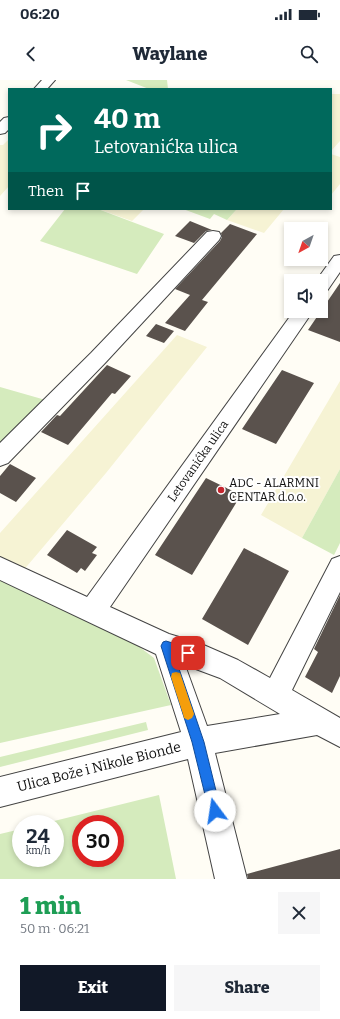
<!DOCTYPE html>
<html lang="en">
<head>
<meta charset="utf-8">
<style>
  :root { --surface:#fff; --page:#f6f6f7; --text:#1f2937; --muted:#747a83; --accent:#111827 }
  body { margin:0; font-family:Bitter,serif; background:var(--page); color:var(--text); height:100vh; display:flex; flex-direction:column; font-size:15px; white-space:nowrap }
  * { box-sizing:border-box; margin:0 }
  p { font-size:13px; color:var(--muted) }
  .icon { flex:none; width:22px; height:22px; fill:none; stroke:currentColor; stroke-width:2; stroke-linecap:round; stroke-linejoin:round }
  .map { position:relative; height:799px; overflow:hidden }
  .side { display:flex; flex-direction:column; background:var(--surface); flex:1 }
  .side>* { flex:none }
  .top-card { position:absolute; left:8px; top:8px; width:324px; height:122px; border-radius:0px; box-shadow:0 2px 6px #0003; background:#00695c; color:#fff; overflow:hidden }
  .needle { width:26px; rotate:220deg }
  .tools { position:absolute; left:284px; top:142px; display:grid; gap:8px }
  .tools a { display:grid; place-items:center; width:44px; height:44px; border-radius:0px; background:var(--surface); box-shadow:0 2px 6px #0003; font-size:20px }
  .speed { position:absolute; left:12px; top:735px; display:flex; gap:8px; font-size:20px; font-weight:700; text-align:center }
  .speed>* { display:grid; place-content:center; width:52px; height:52px; border-radius:50%; background:var(--surface); box-shadow:0 2px 6px #0003; line-height:1 }
  .speed small { font-size:10px; font-weight:400 }
  .speed .limit { border:6px solid #d22; background:#fff; color:#111 }
  .pin { position:absolute; display:grid; place-items:center; width:34px; height:34px; color:#fff; margin:-17px; border-radius:8px; box-shadow:0 2px 6px #0006 }
  .me { position:absolute; width:44px; margin:-22px; rotate:346deg; stroke-linejoin:round; filter:drop-shadow(0 0 3px #0008) }
  .turn { display:flex; align-items:center; gap:14px; height:84px; padding:0 20px; font-size:18px }
  .turn .icon { width:52px; height:52px; stroke-width:2.5 }
  .turn b { display:block; font-size:28px; line-height:34px }
  .then { display:flex; align-items:center; height:38px; padding:0 20px; background:#0003; gap:8px; font-size:15px }
  .round { display:grid; place-items:center; flex:none; width:42px; height:42px; border-radius:0px; background:var(--page) }
  .summary { display:flex; align-items:center; justify-content:space-between; height:68px; padding:0 20px }
  h1 { font-size:24px; font-weight:800; line-height:30px; color:#1e9e55 }
  .action { display:flex; gap:8px; margin-top:auto; padding:8px 20px }
  .action a { flex:1; height:46px; border-radius:0px; background:var(--accent); color:#fff; font-size:16px; font-weight:800; line-height:46px; text-align:center }
  .action a+a { background:var(--page); color:var(--text) }
  .status { display:flex; justify-content:space-between; align-items:center; height:28px; padding:0 20px; background:var(--surface); direction:ltr }
  .status svg { height:11px; fill:currentColor }
  header { display:flex; justify-content:space-between; align-items:center; height:52px; padding:0 20px; background:var(--surface); font-size:18px; font-weight:800 }
  .map>svg:first-child { display:block }
  .farmland { fill:#f6f3d4 }
  .green { fill:#d5ebbd; fill-rule:evenodd }
  .building { fill:#5a524d }
  .lines { fill:none; stroke-linecap:round; stroke-linejoin:round }
  .minor-casing { stroke:#444; stroke-width:2 }
  .minor { fill:#fff; fill-rule:evenodd }
  .route { fill:#1a73e8; stroke:#114b97 }
  .slow { fill:#f59e0b }
  .poi-dot { fill:#c4262e; stroke:#fff; stroke-width:1.5 }
  .labels { text-anchor:middle; dominant-baseline:central; stroke-width:4; stroke-linejoin:round; paint-order:stroke }
  .street-label { font-size:12px; fill:#111; stroke:#fff }
  .poi-label { font-size:12px; fill:#111; stroke:#fff; text-anchor:start }
  .near-street-label { font-size:14px; fill:#111; stroke:#fff }
</style>
</head>
<body>
<div class="status"><b>06:20</b><svg viewBox="0 0 49 12"><path d="M0 12V9h3v3zM5 12V6h3v6zM10 12V3h3v9zM15 12V0h3v12zM26 1h20v11H26zM47 4h2v5h-2z"/></svg></div>
<header><svg class="icon" aria-label="back" viewBox="0 0 24 24"><path d="M15 5l-7 7 7 7"/></svg>Waylane<svg class="icon" aria-label="search" viewBox="0 0 24 24"><circle cx="10" cy="10" r="6"/><path d="M15 15l6 6"/></svg></header>
<div class="map">
<svg width="340" height="799" viewBox="0 0 340 799">
  <rect width="100%" height="100%" fill="#fffdf5"/>
  <!-- farmland -->
  <path class="farmland" d="M 331,14 L 340,14 L 340,61 L 331,71 Z
    M 9,59 L 9,106 L 0,116 L 0,65 L 3,65 Z
    M 331,74 L 340,77 L 340,104 L 331,115 Z
    M 98,129 L 144,129 L 132,141 Z
    M 237,129 L 284,129 L 264,153 L 227,140 Z
    M 177,255 L 207,267 L 106,393 L 22,492 L 0,478 L 0,453 Z
    M 340,301 L 340,389 L 302,458 L 261,435 Z"/>
  <!-- green -->
  <path class="green" d="M 126,0 L 167,0 L 168,9 L 149,9 Z
    M 65,129 L 98,129 L 164,154 L 137,194 L 40,161 Z
    M 183,129 L 237,129 L 227,140 L 214,134 L 210,139 Z
    M 0,307 L 49,321 L 0,370 Z
    M 340,389 L 340,463 L 334,475 L 302,458 Z
    M 0,499 L 129,559 L 154,578 L 171,625 L 0,663 Z
    M 146,642 L 148,650 L 0,687 L 0,677 Z
    M 159,715 L 176,799 L 0,799 L 0,754 L 21,749 L 21,778 L 55,778 L 55,744 L 42,744 ZM 81,744 L 115,744 L 115,778 L 81,778 Z"/>
  <!-- building -->
  <path class="building" d="M 190,141 L 212,150 L 206,151 L 194,163 L 175,156 Z
    M 230,144 L 257,154 L 202,220 L 208,222 L 185,251 L 165,243 L 190,215 L 175,209 L 220,161 L 222,157 L 221,153 Z
    M 340,203 L 340,262 L 308,250 Z
    M 156,244 L 174,251 L 164,263 L 146,256 Z
    M 107,285 L 131,296 L 115,314 L 112,313 L 68,365 L 41,352 L 57,335 L 60,336 Z
    M 282,290 L 314,303 L 276,364 L 242,349 Z
    M 10,384 L 36,398 L 16,422 L 0,413 L 0,396 Z
    M 206,398 L 241,415 L 192,495 L 155,475 Z
    M 67,450 L 97,467 L 92,473 L 97,475 L 85,491 L 81,488 L 77,493 L 47,475 Z
    M 244,468 L 289,491 L 248,565 L 202,539 Z
    M 340,515 L 340,596 L 332,613 L 305,597 L 318,572 L 314,569 Z
    M 340,769 L 340,799 L 248,799 L 247,794 Z"/>
  <g class="lines">
    <!-- minor casing -->
    <g class="minor-casing">
      <path id="minor" d="M 42,0 L 55,0 L 47,9 L 34,9 Z
        M 9,37 L 9,49 L 5,53 L 0,54 L 0,42 L 4,38 Z
        M 213,151 L 219,152 L 221,156 L 219,160 L 105,283 L 8,383 L 0,386 L 0,363 L 91,273 L 207,152 Z
        M 340,175 L 340,192 L 327,211 L 321,213 L 321,201 L 316,201 L 334,176 Z
        M 294,231 L 313,231 L 110,527 L 169,554 L 199,563 L 238,580 L 270,598 L 332,479 L 340,476 L 340,512 L 292,610 L 340,638 L 340,667 L 317,655 L 215,673 L 247,799 L 215,799 L 188,679 L 0,727 L 0,697 L 181,652 L 156,574 L 0,500 L 0,477 L 87,517 ZM 185,585 L 220,598 L 280,634 L 207,646 Z"/>
    </g>
    <!-- minor -->
    <use href="#minor" class="minor"/>
  </g>
  <!-- route -->
  <path class="route" d="M 166,561 L 192,569 L 193,573 L 192,577 L 188,578 L 174,574 L 204,662 L 221,731 L 219,736 L 215,737 L 210,736 L 209,731 L 192,662 L 161,566 L 163,562 Z"/>
  <!-- slow -->
  <path class="slow" d="M 176,592 L 180,593 L 194,634 L 192,638 L 188,640 L 184,638 L 183,634 L 171,597 L 172,593 Z"/>
  <!-- markers -->
  <circle class="poi-dot" cx="221" cy="410" r="4"/>
  <g class="labels">
    <!-- street labels -->
    <g class="street-label">
      <text transform="translate(198 381) rotate(-55)">Letovanićka ulica</text>
    </g>
    <!-- poi labels -->
    <g class="poi-label">
      <text x="229" y="403">ADC - ALARMNI<tspan x="229" dy="14">CENTAR d.o.o.</tspan></text>
    </g>
    <!-- near-street labels -->
    <g class="near-street-label">
      <text transform="translate(99 687) rotate(-14)">Ulica Bože i Nikole Bionde</text>
    </g>
  </g>
</svg>
<div class="tools">
<a><svg class="needle" viewBox="-14 -14 28 28"><path d="M0-13l5 13h-10z" fill="#e53935"/><path d="M0 13l5-13h-10z" fill="#747a83"/></svg></a>
<a><svg class="icon" aria-label="sound" viewBox="0 0 24 24"><path d="M4 9h4l5-4v14l-5-4H4zM17 9q2 3 0 6"/></svg></a>
</div>
<div class="speed"><div>24<small>km/h</small></div><div class="limit">30</div></div>
<div class="pin" style="left:188px;top:573px;background:#d93025"><svg class="icon" aria-label="arrive" viewBox="0 0 24 24"><path d="M6 21V4h12l-3 4 3 4H6"/></svg></div>
<svg class="me" style="left:215px;top:731px" viewBox="-20 -20 40 40"><circle r="19" fill="#fff"/><path d="M0-13L10 11 0 6-10 11z" fill="#1a73e8"/></svg>
<div class="top-card">
<div class="turn"><svg class="icon" aria-label="right" viewBox="0 0 24 24"><path d="M7 20v-9h11M14 6l5 5-5 5"/></svg><div><b>40 m</b>Letovanićka ulica</div></div>
<div class="then">Then<svg class="icon" aria-label="arrive" viewBox="0 0 24 24"><path d="M6 21V4h12l-3 4 3 4H6"/></svg></div>
</div>
</div>
<section class="side">
<div class="summary"><div><h1>1 min</h1><p>50 m · 06:21</p></div><a class="round"><svg class="icon" aria-label="close" viewBox="0 0 24 24"><path d="M6 6l12 12M18 6L6 18"/></svg></a></div>
<div class="action"><a>Exit</a><a>Share</a></div>
</section>
</body>
</html>
